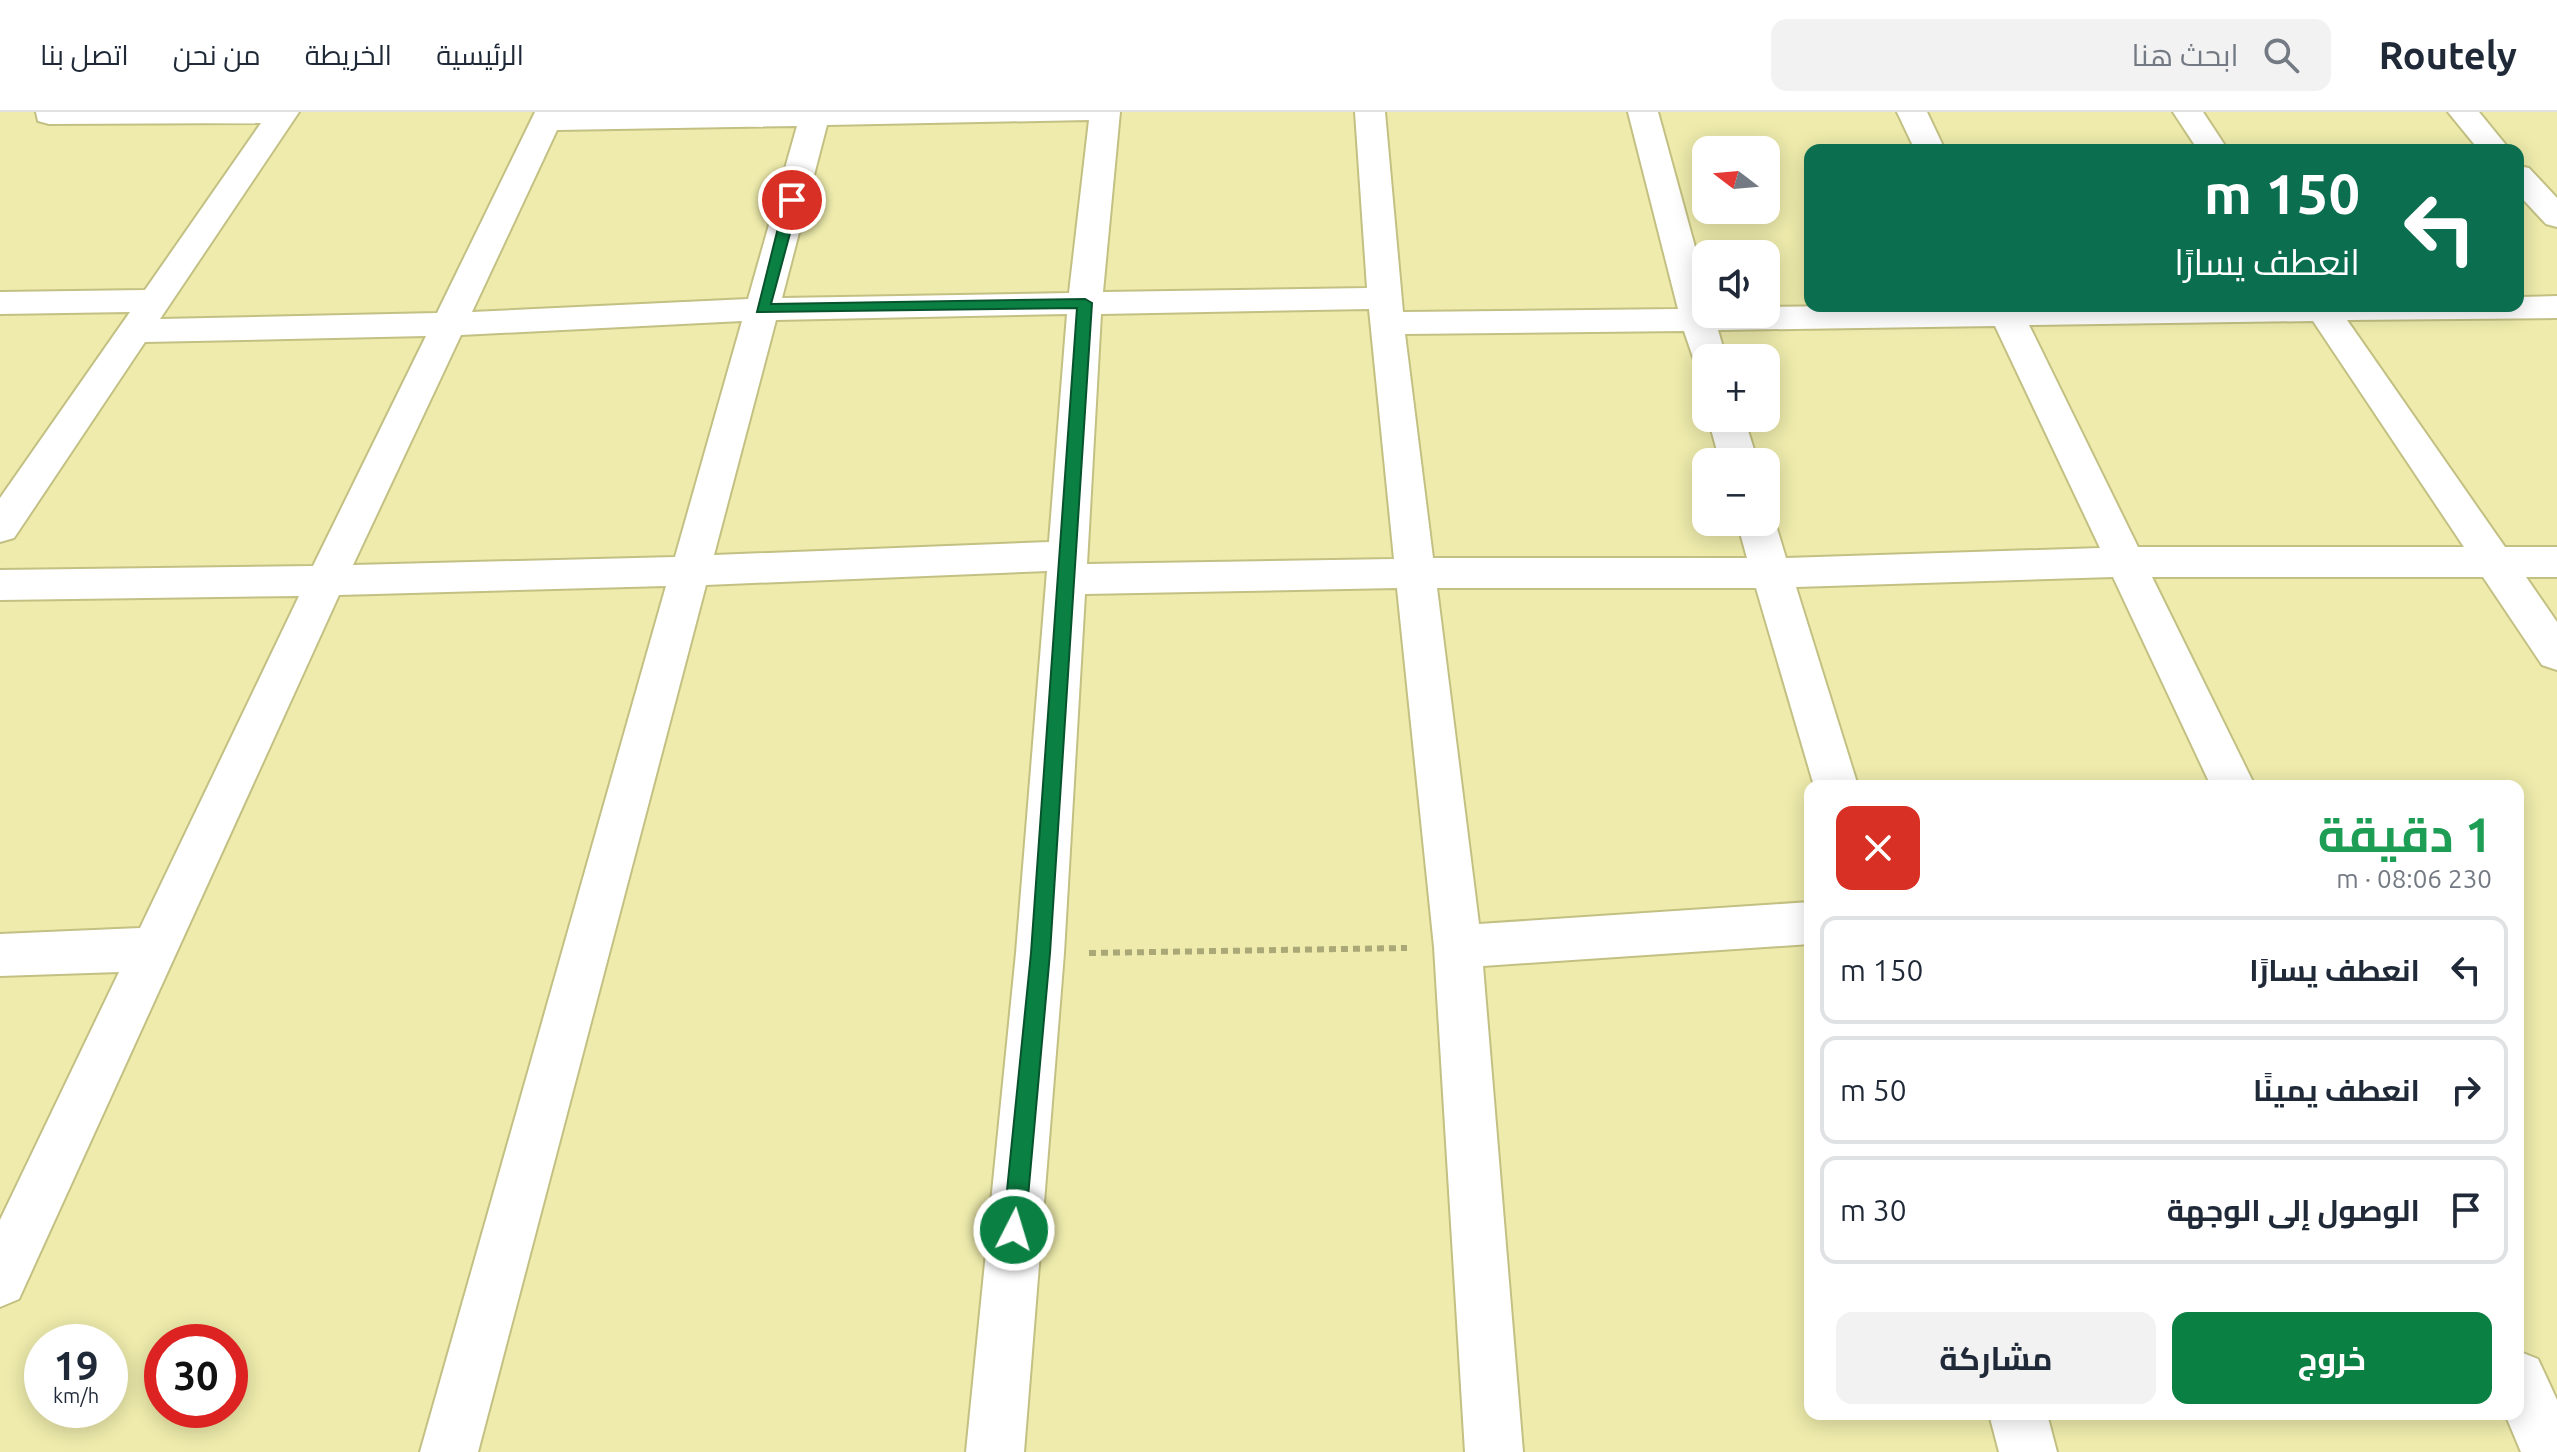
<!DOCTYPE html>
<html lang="ar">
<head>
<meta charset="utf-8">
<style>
  :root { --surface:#fff; --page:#f2f2f3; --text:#1f2937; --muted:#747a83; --line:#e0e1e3; --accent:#0b8043 }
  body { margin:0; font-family:Ubuntu,Cairo,sans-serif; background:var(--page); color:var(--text); direction:rtl; height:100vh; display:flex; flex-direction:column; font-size:30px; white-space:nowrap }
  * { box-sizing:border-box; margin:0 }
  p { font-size:26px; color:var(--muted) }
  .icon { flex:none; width:44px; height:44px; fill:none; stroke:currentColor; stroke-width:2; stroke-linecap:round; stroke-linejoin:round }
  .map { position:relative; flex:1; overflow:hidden; direction:ltr }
  .details { position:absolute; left:1804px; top:668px; width:720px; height:640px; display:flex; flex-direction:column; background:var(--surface); border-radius:16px; box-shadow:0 4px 20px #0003; direction:rtl }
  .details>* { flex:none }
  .banner { position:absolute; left:1804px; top:32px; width:720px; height:168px; border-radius:16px; box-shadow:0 4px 20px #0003; direction:rtl; background:#0b6e4f; color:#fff; overflow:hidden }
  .needle { width:52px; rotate:286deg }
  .fabs { position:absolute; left:1692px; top:24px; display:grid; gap:16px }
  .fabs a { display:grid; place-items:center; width:88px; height:88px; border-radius:16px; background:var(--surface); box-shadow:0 4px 20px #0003; font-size:40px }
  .speed { position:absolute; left:24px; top:1212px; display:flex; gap:16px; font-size:40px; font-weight:700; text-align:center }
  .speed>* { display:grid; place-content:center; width:104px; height:104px; border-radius:50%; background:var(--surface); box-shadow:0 4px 20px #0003; line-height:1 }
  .speed small { font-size:20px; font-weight:400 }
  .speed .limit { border:12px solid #d22; background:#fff; color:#111 }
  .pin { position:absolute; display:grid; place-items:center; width:68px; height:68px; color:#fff; margin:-34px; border:4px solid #fff; border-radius:50%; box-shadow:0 2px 8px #0007 }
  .me { position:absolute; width:88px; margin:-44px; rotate:5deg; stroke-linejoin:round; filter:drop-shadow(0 0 6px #0008) }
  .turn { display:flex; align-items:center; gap:28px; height:168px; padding:0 32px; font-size:36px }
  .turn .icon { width:104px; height:104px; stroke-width:2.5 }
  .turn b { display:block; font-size:56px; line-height:68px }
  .round { display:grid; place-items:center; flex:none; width:84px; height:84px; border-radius:16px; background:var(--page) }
  .headline { display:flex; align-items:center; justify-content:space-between; height:136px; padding:0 32px }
  h1 { font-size:48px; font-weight:700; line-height:60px; color:#1e9e55 }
  .cta { display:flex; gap:16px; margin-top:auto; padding:16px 32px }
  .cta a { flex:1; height:92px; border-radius:16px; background:var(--accent); color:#fff; font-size:32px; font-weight:700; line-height:92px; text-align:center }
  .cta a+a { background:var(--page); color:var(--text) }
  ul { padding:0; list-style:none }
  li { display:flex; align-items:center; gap:24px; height:108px; margin:0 16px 12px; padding:0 16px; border:4px solid var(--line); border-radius:16px }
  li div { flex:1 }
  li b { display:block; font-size:30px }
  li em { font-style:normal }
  header { display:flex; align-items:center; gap:48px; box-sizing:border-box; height:112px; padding:0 40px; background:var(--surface); border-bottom:2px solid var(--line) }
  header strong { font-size:38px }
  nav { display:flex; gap:44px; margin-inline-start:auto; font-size:28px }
  .search { width:560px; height:72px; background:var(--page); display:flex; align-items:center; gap:20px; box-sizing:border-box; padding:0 28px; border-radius:16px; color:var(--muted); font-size:30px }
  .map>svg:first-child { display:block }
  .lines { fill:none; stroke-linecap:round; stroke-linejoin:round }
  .minor-casing { stroke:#c3c083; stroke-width:4 }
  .path { stroke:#aaa877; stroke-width:6; stroke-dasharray:7 5; stroke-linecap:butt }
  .minor { fill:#fff; fill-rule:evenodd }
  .route { fill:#0b8043; stroke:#07532c; stroke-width:2 }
</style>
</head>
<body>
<header>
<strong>Routely</strong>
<div class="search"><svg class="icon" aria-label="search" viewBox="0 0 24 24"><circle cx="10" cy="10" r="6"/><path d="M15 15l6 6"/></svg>ابحث هنا</div>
<nav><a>الرئيسية</a><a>الخريطة</a><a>من نحن</a><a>اتصل بنا</a></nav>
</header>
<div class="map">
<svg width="2557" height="1340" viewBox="0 0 2557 1340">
  <rect width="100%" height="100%" fill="#eeebac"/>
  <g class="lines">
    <!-- minor casing -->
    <g class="minor-casing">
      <path id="minor" d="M 36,0 L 299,0 L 160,207 L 437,201 L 535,0 L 1120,0 L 1103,180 L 1367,176 L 1355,0 L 1385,0 L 1403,200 L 1678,197 L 1628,0 L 1658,0 L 1706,175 L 1706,202 L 1766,202 L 1766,195 L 1851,194 L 2518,194 L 2518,185 L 2557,184 L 2557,206 L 2347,208 L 2505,435 L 2557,435 L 2557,465 L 2526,465 L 2557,510 L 2557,558 L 2542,553 L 2483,465 L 2152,465 L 2255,674 L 2211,674 L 2113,465 L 1796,475 L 1858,674 L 1814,674 L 1756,476 L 1437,476 L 1479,812 L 1810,790 L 1810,832 L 1483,854 L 1523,1340 L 1465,1340 L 1434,835 L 1397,476 L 1085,482 L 1064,841 L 1024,1340 L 966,1340 L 1016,841 L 1047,459 L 706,473 L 478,1340 L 420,1340 L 666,474 L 339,483 L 19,1187 L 0,1195 L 0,1108 L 119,860 L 0,864 L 0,822 L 140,816 L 299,484 L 0,488 L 0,458 L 313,454 L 426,224 L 145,230 L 14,426 L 0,430 L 0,386 L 130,200 L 0,202 L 0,180 L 145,178 L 261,11 L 49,12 L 38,9 ZM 1089,8 L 1069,181 L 782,186 L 827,13 ZM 797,14 L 748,187 L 472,200 L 557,18 ZM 1369,197 L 1394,447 L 1087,452 L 1101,202 ZM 1067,202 L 1049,430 L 714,443 L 776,208 ZM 742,209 L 675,445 L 353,453 L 461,223 ZM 2313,209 L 2464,435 L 2138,435 L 2029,213 ZM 1995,214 L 2100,436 L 1786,446 L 1775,410 L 1766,399 L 1766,410 L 1737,410 L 1747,446 L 1433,446 L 1405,222 L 1684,219 L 1696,254 L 1706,257 L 1706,246 L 1726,246 L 1718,218 Z
        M 1897,0 L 1927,0 L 1945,38 L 1915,38 Z
        M 2173,0 L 2203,0 L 2228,38 L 2198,38 Z
        M 2448,0 L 2479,0 L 2510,38 L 2479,38 Z
        M 2518,54 L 2529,56 L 2557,86 L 2557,115 L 2546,112 L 2518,82 Z
        M 1708,306 L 1744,306 L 1758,350 L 1720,350 Z
        M 2518,1239 L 2538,1247 L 2557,1288 L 2557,1340 L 2521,1340 L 2505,1302 L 2518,1302 Z
        M 1989,1302 L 2047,1302 L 2057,1340 L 1999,1340 Z"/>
    </g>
    <!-- path -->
    <path class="path" d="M 1089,841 L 1407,836"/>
    <!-- minor -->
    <use href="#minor" class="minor"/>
  </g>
  <!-- route -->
  <path class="route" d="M 792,84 L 799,88 L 771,192 L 1085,187 L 1092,191 L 1050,841 L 1025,1118 L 1021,1125 L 1014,1129 L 1006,1125 L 1003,1118 L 1031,841 L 1077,196 L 757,200 L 785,88 Z"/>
</svg>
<div class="fabs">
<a><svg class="needle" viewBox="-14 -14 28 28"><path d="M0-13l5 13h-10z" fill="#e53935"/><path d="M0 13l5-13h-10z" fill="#747a83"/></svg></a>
<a><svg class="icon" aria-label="sound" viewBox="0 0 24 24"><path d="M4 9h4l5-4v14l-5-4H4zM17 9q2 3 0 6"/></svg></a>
<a>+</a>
<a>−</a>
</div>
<div class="speed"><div>19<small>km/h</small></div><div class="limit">30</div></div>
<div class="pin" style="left:792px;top:88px;background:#d93025"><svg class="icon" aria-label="arrive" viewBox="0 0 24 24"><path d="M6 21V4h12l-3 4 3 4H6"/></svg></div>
<svg class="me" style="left:1014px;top:1118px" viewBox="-20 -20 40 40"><circle r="17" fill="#0b8043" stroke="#fff" stroke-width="3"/><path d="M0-11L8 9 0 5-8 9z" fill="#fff"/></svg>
<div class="banner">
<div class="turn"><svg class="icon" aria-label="left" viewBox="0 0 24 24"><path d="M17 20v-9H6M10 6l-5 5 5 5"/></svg><div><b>150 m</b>انعطف يسارًا</div></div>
</div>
<section class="details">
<div class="headline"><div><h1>1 دقيقة</h1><p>230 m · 08:06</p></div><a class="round" style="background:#d93025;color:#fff"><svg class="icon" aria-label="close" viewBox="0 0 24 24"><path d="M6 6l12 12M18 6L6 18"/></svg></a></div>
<ul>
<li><svg class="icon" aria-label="left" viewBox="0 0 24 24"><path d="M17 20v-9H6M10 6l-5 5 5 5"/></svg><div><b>انعطف يسارًا</b></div><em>150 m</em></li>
<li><svg class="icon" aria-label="right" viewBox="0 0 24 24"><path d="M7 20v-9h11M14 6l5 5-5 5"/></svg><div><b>انعطف يمينًا</b></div><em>50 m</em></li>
<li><svg class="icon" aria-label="arrive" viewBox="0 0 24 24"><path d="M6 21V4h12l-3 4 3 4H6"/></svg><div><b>الوصول إلى الوجهة</b></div><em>30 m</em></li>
</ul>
<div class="cta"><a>خروج</a><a>مشاركة</a></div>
</section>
</div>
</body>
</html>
